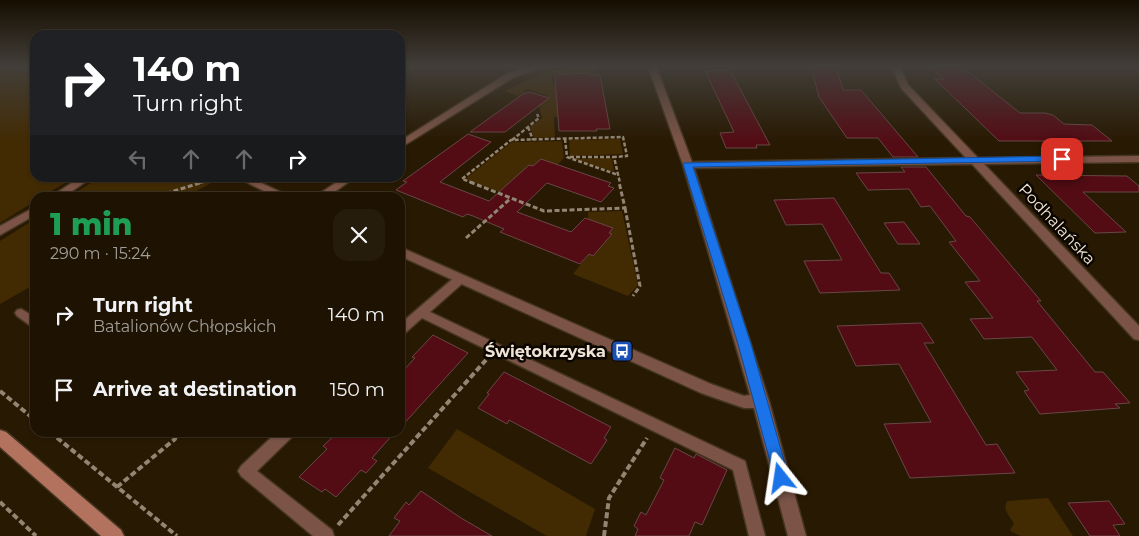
<!DOCTYPE html>
<html lang="en">
<head>
<meta charset="utf-8">
<style>
  :root { --surface:#1e1302; --page:#261c0c; --text:#f1f3f6; --muted:#a19e99; --line:#3c3224 }
  body { margin:0; font-family:Montserrat,sans-serif; background:var(--page); color:var(--text); height:100vh; display:flex; flex-direction:column; font-size:19px; white-space:nowrap }
  * { box-sizing:border-box; margin:0 }
  p { font-size:16px; color:var(--muted) }
  .icon { flex:none; width:28px; height:28px; fill:none; stroke:currentColor; stroke-width:2; stroke-linecap:round; stroke-linejoin:round }
  .map { position:relative; flex:1; overflow:hidden }
  .details { position:absolute; left:30px; top:192px; width:375px; height:245px; display:flex; flex-direction:column; background:var(--surface); border-radius:15px; box-shadow:0 1px 4px #0004,0 0 0 1px var(--line) }
  .details>* { flex:none }
  .top-card { position:absolute; left:30px; top:30px; width:375px; height:152px; border-radius:15px; box-shadow:0 1px 4px #0004,0 0 0 1px var(--line); background:#202124; color:#fff; overflow:hidden }
  .pin { position:absolute; display:grid; place-items:center; width:42px; height:42px; color:#fff; margin:-21px; border-radius:10px; box-shadow:0 2px 8px #0006 }
  .me { position:absolute; width:55px; margin:-28px; rotate:345deg; stroke-linejoin:round; filter:drop-shadow(0 0 4px #0008) }
  .turn { display:flex; align-items:center; gap:18px; height:105px; padding:0 20px; font-size:22px }
  .turn .icon { width:65px; height:65px; stroke-width:2.5 }
  .turn b { display:block; font-size:35px; line-height:42px }
  .lanes { display:flex; align-items:center; height:48px; padding:0 20px; background:#0003; justify-content:center; gap:25px; direction:ltr }
  .lanes .off { opacity:.35 }
  .round { display:grid; place-items:center; flex:none; width:52px; height:52px; border-radius:15px; background:var(--page) }
  .summary { display:flex; align-items:center; justify-content:space-between; height:85px; padding:0 20px }
  h1 { font-size:30px; font-weight:800; line-height:38px; color:#1e9e55 }
  ul { padding:0; list-style:none }
  li { display:flex; align-items:center; gap:15px; height:75px; padding:0 20px }
  li div { flex:1 }
  li b { display:block; font-size:19px }
  li em { font-style:normal }
  .map>svg:first-child { display:block }
  .green { fill:#422b03 }
  .building { fill:#530c14; stroke:#684747 }
  .lines { fill:none; stroke-linecap:round; stroke-linejoin:round }
  .lane-casing { stroke:#443520; stroke-width:3 }
  .street-casing { stroke:#443520; stroke-width:3 }
  .secondary-casing { stroke:#443520; stroke-width:3 }
  .path-far2 { stroke:#928573; stroke-width:2.5; stroke-dasharray:4 2; stroke-linecap:butt }
  .path-far1 { stroke:#928573; stroke-width:3; stroke-dasharray:5 2.5; stroke-linecap:butt }
  .path { stroke:#928573; stroke-width:4; stroke-dasharray:6 3; stroke-linecap:butt }
  .lane { fill:#7b5447; fill-rule:evenodd }
  .street { fill:#7b5447; fill-rule:evenodd }
  .secondary { fill:#b2725e; fill-rule:evenodd }
  .route { fill:#1a73e8; stroke:#114b97 }
  .labels { text-anchor:middle; dominant-baseline:central; stroke-width:5; stroke-linejoin:round; paint-order:stroke }
  .street-label { font-size:16px; fill:#efe4d6; stroke:#0c0601 }
  .poi-label { font-size:16px; font-weight:bold; fill:#efe4d6; stroke:#0c0601; text-anchor:end }
</style>
</head>
<body>
<div class="map">
<svg width="1139" height="536" viewBox="0 0 1139 536">
  <rect width="100%" height="100%" fill="#281902"/>
  <!-- green -->
  <path class="green" d="M 0,66 L 35,66 L 35,178 L 74,178 L 41,197 L 35,198 L 35,201 L 0,223 Z
    M 571,66 L 595,66 L 597,73 L 552,74 L 553,86 L 574,86 L 580,116 L 554,117 L 555,137 L 534,138 L 530,127 L 542,118 L 539,106 L 548,96 L 527,89 L 518,96 L 504,91 L 546,72 Z
    M 620,139 L 623,154 L 570,156 L 569,140 Z
    M 562,141 L 564,158 L 557,165 L 500,192 L 465,179 L 512,142 Z
    M 612,158 L 614,172 L 574,159 Z
    M 99,178 L 199,178 L 211,183 L 186,197 L 68,197 Z
    M 622,211 L 638,285 L 628,296 L 573,274 L 589,254 L 594,255 L 612,234 L 609,233 L 612,228 L 588,219 L 588,212 Z
    M 35,219 L 35,284 L 0,304 L 0,241 Z
    M 457,429 L 595,509 L 586,536 L 547,536 L 428,468 Z
    M 1048,498 L 1073,536 L 1021,536 L 1012,532 L 1010,530 L 1014,524 C 1010,515 1002,512 1007,501 Z"/>
  <!-- building -->
  <path class="building" d="M 811,66 L 836,66 L 843,90 L 861,90 L 918,157 L 893,157 L 878,138 L 847,138 L 819,97 Z
    M 929,66 L 961,66 L 1020,113 L 1045,113 L 1053,115 L 1064,124 L 1092,125 L 1112,141 L 999,141 L 935,79 L 944,79 Z
    M 730,70 L 755,117 L 770,145 L 756,145 L 757,148 L 726,148 L 720,133 L 734,132 L 705,71 Z
    M 588,73 L 588,75 L 600,75 L 610,129 L 596,129 L 597,131 L 559,131 L 555,75 Z
    M 529,92 L 549,98 L 505,132 L 470,132 L 523,94 Z
    M 468,134 L 491,142 L 440,182 L 489,201 L 529,165 L 533,166 L 541,159 L 611,183 L 608,186 L 614,188 L 601,202 L 547,183 L 517,212 L 571,232 L 585,218 L 613,228 L 609,233 L 612,234 L 593,256 L 589,254 L 580,264 L 500,232 L 504,229 L 473,216 L 467,214 L 463,217 L 396,190 L 407,182 L 403,181 Z
    M 901,167 L 926,167 L 966,216 L 970,217 L 1041,301 L 1037,301 L 1095,372 L 1103,372 L 1130,403 L 1115,404 L 1120,408 L 1040,414 L 1024,391 L 1029,390 L 1016,372 L 1057,370 L 1032,337 L 984,339 L 970,319 L 993,318 L 965,282 L 980,281 L 949,242 L 956,241 L 930,206 L 921,207 L 909,189 L 868,190 L 856,173 L 905,172 Z
    M 1036,175 L 1127,176 L 1139,186 L 1139,192 L 1083,192 L 1126,232 L 1095,233 Z
    M 834,198 L 881,273 L 889,273 L 900,290 L 820,293 L 804,261 L 842,260 L 822,224 L 786,225 L 774,200 Z
    M 904,222 L 920,244 L 898,244 L 884,223 Z
    M 921,323 L 934,343 L 924,343 L 986,445 L 997,444 L 1015,473 L 910,478 L 884,424 L 931,422 L 899,364 L 856,366 L 837,326 Z
    M 433,335 L 468,353 L 400,428 L 400,374 L 415,358 L 412,357 Z
    M 504,372 L 611,427 L 604,438 L 607,440 L 591,464 L 509,420 L 507,424 L 478,408 L 489,394 L 487,393 Z
    M 342,432 L 395,432 L 372,458 L 377,461 L 366,473 L 361,470 L 336,497 L 325,489 L 322,492 L 299,477 L 327,449 L 323,446 L 335,435 L 338,437 Z
    M 675,448 L 694,458 L 696,454 L 727,470 L 702,525 L 695,522 L 689,536 L 635,536 L 638,529 L 634,526 L 641,512 L 646,515 L 664,480 L 660,478 Z
    M 421,491 L 461,518 L 492,536 L 389,536 L 400,521 L 394,518 L 406,502 L 409,505 Z
    M 1109,501 L 1125,524 L 1113,525 L 1120,536 L 1090,536 L 1068,503 Z"/>
  <g class="lines">
    <!-- lane casing -->
    <g class="lane-casing">
      <path id="lane" d="M 460,275 L 464,276 L 466,279 L 464,282 L 430,312 L 745,461 L 765,536 L 749,536 L 733,470 L 422,318 L 404,334 L 400,336 L 400,324 L 456,276 Z
        M 21,309 L 35,317 L 35,329 L 17,316 L 15,313 L 17,310 Z
        M 277,432 L 295,432 L 293,436 L 257,471 L 332,530 L 334,536 L 313,536 L 241,476 L 238,471 L 241,466 Z"/>
    </g>
    <!-- street casing -->
    <g class="street-casing">
      <path id="street" d="M 533,66 L 546,66 L 514,77 L 400,148 L 400,141 L 508,73 Z
        M 648,66 L 656,66 L 692,162 L 966,158 L 901,88 L 892,66 L 900,66 L 908,85 L 978,158 L 1139,156 L 1139,162 L 984,164 L 1139,326 L 1139,340 L 1134,339 L 972,164 L 694,168 L 769,401 L 806,536 L 788,536 L 754,408 L 744,408 L 701,393 L 400,256 L 400,247 L 711,384 L 744,396 L 750,395 L 683,165 Z
        M 79,178 L 91,178 L 62,198 L 49,198 Z
        M 238,178 L 251,178 L 293,198 L 278,198 Z
        M 343,178 L 354,178 L 326,198 L 313,198 Z
        M 35,207 L 35,215 L 0,235 L 0,226 Z"/>
    </g>
    <!-- secondary casing -->
    <g class="secondary-casing">
      <path id="secondary" d="M 0,430 L 6,432 L 121,530 L 124,536 L 101,536 L 0,447 Z"/>
    </g>
    <!-- path-far2 -->
    <path class="path-far2" d="M 528,127 L 533,140
      M 565,139 L 567,157 L 618,175
      M 512,140 L 539,118 L 537,114
      M 570,157 L 614,157
      M 199,183 L 215,178
      M 473,183 L 462,179 L 511,140 L 623,137 L 627,156 L 614,157 L 620,183"/>
    <!-- path-far1 -->
    <path class="path-far1" d="M 470,182 L 544,211 L 625,208 L 619,182
      M 152,198 L 203,182
      M 625,208 L 640,286 L 633,296
      M 466,238 L 510,199"/>
    <!-- path -->
    <path class="path" d="M 0,391 L 35,420
      M 50,432 L 177,536
      M 117,487 L 175,439 L 177,432
      M 0,502 L 36,536
      M 338,525 L 486,360
      M 604,536 L 609,498 L 647,438"/>
    <!-- lane -->
    <use href="#lane" class="lane"/>
    <!-- street -->
    <use href="#street" class="street"/>
    <!-- secondary -->
    <use href="#secondary" class="secondary"/>
  </g>
  <!-- sky -->
  <linearGradient id="sky" x2="0" y2="1"><stop stop-color="#160e01"/><stop offset="0.47" stop-color="#423e39"/><stop offset="1" stop-color="#423e39" stop-opacity="0"/></linearGradient>
  <rect width="1139" height="141" fill="url(#sky)"/>
  <!-- route -->
  <path class="route" d="M 1062,156 L 1067,159 L 1065,161 L 693,167 L 751,344 L 789,478 L 787,483 L 781,485 L 776,483 L 738,344 L 683,164 L 684,163 Z"/>
  <!-- icons -->
  <defs>
    <g id="bus-square" transform="scale(1.125)"><rect x="-9" y="-9" width="18" height="18" rx="4" fill="#1a4fb4" stroke="#0c0601"/><path d="M-5-6H5V4H4V6H2V4H-2V6H-4V4H-5ZM-3.5-4V0h7V-4ZM-3.5 1.2v1.5H-2V1.2ZM2 1.2v1.5H3.5V1.2Z" fill="#fff"/></g>
  </defs>
  <g fill-rule="evenodd">
    <use href="#bus-square" x="622" y="351"/>
  </g>
  <g class="labels">
    <!-- street labels -->
    <g class="street-label">
      <text transform="translate(1057 224) rotate(47)">Podhalańska</text>
    </g>
    <!-- poi labels -->
    <g class="poi-label">
      <text x="606" y="351">Świętokrzyska</text>
    </g>
  </g>
</svg>
<div class="pin" style="left:1062px;top:159px;background:#d93025"><svg class="icon" aria-label="arrive" viewBox="0 0 24 24"><path d="M6 21V4h12l-3 4 3 4H6"/></svg></div>
<svg class="me" style="left:781px;top:478px" viewBox="-20 -20 40 40"><path d="M0-17L14 15 0 8-14 15z" fill="#1a73e8" stroke="#fff" stroke-width="4"/></svg>
<div class="top-card">
<div class="turn"><svg class="icon" aria-label="right" viewBox="0 0 24 24"><path d="M7 20v-9h11M14 6l5 5-5 5"/></svg><div><b>140 m</b>Turn right</div></div>
<div class="lanes"><svg class="icon off" aria-label="left" viewBox="0 0 24 24"><path d="M17 20v-9H6M10 6l-5 5 5 5"/></svg><svg class="icon off" aria-label="ahead" viewBox="0 0 24 24"><path d="M12 20V5M6 11l6-6 6 6"/></svg><svg class="icon off" aria-label="ahead" viewBox="0 0 24 24"><path d="M12 20V5M6 11l6-6 6 6"/></svg><svg class="icon" aria-label="right" viewBox="0 0 24 24"><path d="M7 20v-9h11M14 6l5 5-5 5"/></svg></div>
</div>
<section class="details">
<div class="summary"><div><h1>1 min</h1><p>290 m · 15:24</p></div><a class="round"><svg class="icon" aria-label="close" viewBox="0 0 24 24"><path d="M6 6l12 12M18 6L6 18"/></svg></a></div>
<ul>
<li><svg class="icon" aria-label="right" viewBox="0 0 24 24"><path d="M7 20v-9h11M14 6l5 5-5 5"/></svg><div><b>Turn right</b><p>Batalionów Chłopskich</p></div><em>140 m</em></li>
<li><svg class="icon" aria-label="arrive" viewBox="0 0 24 24"><path d="M6 21V4h12l-3 4 3 4H6"/></svg><div><b>Arrive at destination</b></div><em>150 m</em></li>
</ul>
</section>
</div>
</body>
</html>
